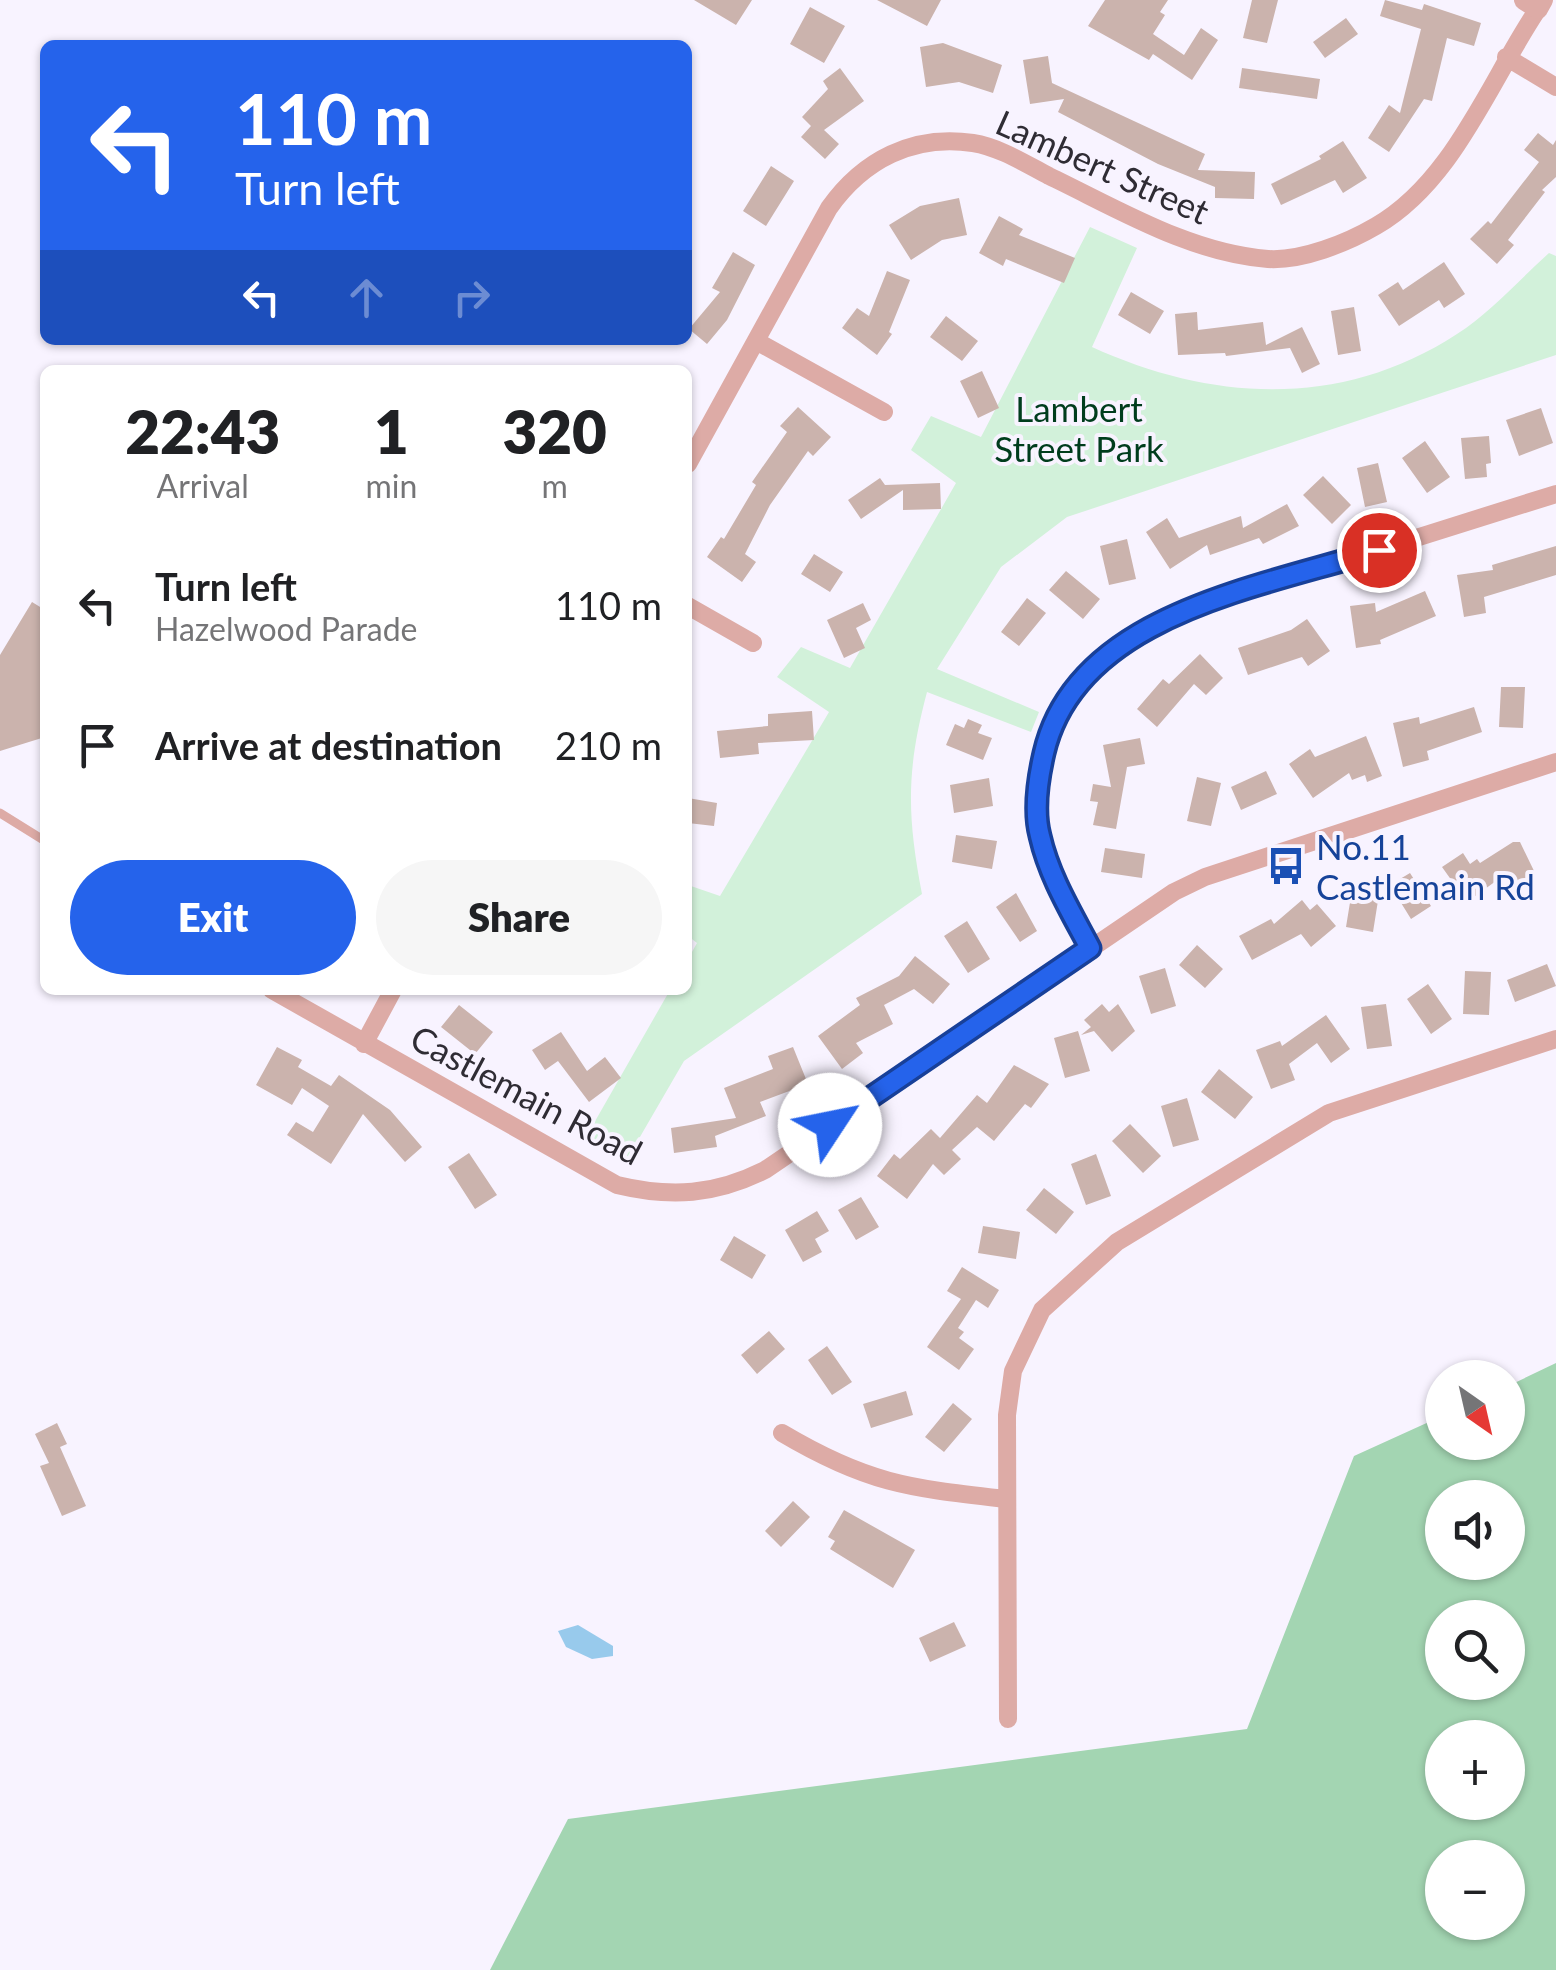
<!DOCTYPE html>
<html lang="en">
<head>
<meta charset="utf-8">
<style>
  :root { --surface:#fff; --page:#f6f6f6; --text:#202124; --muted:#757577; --accent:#2563eb }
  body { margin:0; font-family:Lato,sans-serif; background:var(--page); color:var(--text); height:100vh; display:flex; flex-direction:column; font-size:38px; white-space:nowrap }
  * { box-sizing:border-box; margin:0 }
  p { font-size:32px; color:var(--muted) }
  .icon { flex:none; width:55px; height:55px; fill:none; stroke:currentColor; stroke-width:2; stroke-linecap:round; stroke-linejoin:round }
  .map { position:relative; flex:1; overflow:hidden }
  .sheet { position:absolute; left:40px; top:365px; width:652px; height:630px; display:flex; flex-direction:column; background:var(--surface); border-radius:15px; box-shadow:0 2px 8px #0004 }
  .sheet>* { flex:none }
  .top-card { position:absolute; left:40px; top:40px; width:652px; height:305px; border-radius:15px; box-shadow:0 2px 8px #0004; background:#2563eb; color:#fff; overflow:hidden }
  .needle { width:65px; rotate:146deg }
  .buttons { position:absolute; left:1425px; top:1360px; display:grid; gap:20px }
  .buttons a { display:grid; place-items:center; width:100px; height:100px; border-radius:50%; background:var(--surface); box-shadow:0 2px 8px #0004; font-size:50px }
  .pin { position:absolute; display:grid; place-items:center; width:85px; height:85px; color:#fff; margin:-42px; border:5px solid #fff; border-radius:50%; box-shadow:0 2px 10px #0007 }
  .me { position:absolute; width:110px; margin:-55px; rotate:56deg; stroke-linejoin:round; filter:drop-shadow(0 0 8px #0008) }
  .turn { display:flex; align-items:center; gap:35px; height:210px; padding:0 30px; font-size:45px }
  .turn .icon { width:130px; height:130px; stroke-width:2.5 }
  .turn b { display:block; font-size:70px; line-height:85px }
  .lanes { display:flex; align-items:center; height:95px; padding:0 30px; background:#0003; justify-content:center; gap:50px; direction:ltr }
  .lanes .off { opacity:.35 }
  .eta { display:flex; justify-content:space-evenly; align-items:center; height:170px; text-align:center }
  .eta b { font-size:60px; font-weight:800; line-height:70px }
  .button { display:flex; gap:20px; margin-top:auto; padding:20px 30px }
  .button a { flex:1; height:115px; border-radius:60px; background:var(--accent); color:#fff; font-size:40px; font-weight:800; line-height:115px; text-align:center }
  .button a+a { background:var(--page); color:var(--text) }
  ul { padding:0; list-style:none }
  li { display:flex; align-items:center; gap:30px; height:140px; padding:0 30px }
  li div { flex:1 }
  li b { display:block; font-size:38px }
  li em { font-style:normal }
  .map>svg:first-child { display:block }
  .green { fill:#d2f1da }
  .forest { fill:#a3d5b2; fill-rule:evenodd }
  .water { fill:#98caec }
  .building { fill:#cbb3ad }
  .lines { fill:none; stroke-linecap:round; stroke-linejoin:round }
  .service { stroke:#ddaba6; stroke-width:9 }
  .minor { stroke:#ddaba6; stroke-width:18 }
  .tertiary { stroke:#ddaba6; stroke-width:20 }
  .route-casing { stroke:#184099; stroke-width:25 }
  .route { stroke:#2563eb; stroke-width:18 }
  .labels { text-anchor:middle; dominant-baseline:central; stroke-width:8; stroke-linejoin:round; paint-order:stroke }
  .street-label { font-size:35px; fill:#2f2c34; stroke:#f8f3ff }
  .park-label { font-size:35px; fill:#003d1d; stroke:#f8f3ff }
  .transit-label { font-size:35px; fill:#164399; stroke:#f8f3ff; text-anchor:start }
</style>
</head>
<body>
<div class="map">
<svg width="1556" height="1970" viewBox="0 0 1556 1970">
  <rect width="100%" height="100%" fill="#f8f3ff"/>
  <!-- green -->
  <path class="green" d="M 1090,227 L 1137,248 L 1092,347 C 1213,402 1342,409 1457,334 C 1490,313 1520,279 1549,253 L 1556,256 L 1556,355 L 1067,517 L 1001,567 L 937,669 L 1039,712 L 1031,732 L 927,692 C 906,771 907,815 922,894 L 684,1061 L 626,1161 L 586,1137 L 670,990 L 688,990 L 688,959 L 697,943 L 688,936 L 688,885 L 720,896 L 829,712 L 777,677 L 801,647 L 850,668 L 956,483 L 911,450 L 931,416 L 981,437 Z"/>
  <!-- forest -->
  <path class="forest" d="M 1556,1363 L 1556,1970 L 490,1970 L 568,1819 L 1247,1729 L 1354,1456 L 1442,1416 L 1442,1442 L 1508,1442 L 1508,1386 ZM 1442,1498 L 1508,1498 L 1508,1562 L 1442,1562 ZM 1442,1618 L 1508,1618 L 1508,1682 L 1442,1682 ZM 1442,1738 L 1508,1738 L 1508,1802 L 1442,1802 ZM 1442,1858 L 1508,1858 L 1508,1922 L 1442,1922 Z"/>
  <!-- water -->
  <path class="water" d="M 578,1625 L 613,1646 L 613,1656 L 592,1659 L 566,1647 L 558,1631 Z"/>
  <!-- building -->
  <path class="building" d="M 694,0 L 752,0 L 736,25 Z
    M 877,0 L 941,0 L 927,26 Z
    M 1105,0 L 1168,0 L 1160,12 L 1165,15 L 1153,34 L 1184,55 L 1201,28 L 1218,40 L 1192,80 L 1153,54 L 1149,60 L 1088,26 Z
    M 1252,0 L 1278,0 L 1267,43 L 1243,38 Z
    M 1385,0 L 1422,10 L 1424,4 L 1481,23 L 1474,46 L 1447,38 L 1432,101 L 1424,99 L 1389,152 L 1368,138 L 1389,105 L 1400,113 L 1421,29 L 1380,16 Z
    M 810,7 L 845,26 L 824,63 L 790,44 Z
    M 1346,18 L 1358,34 L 1325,58 L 1313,42 Z
    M 943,43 L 1002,65 L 993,93 L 959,82 L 926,87 L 920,47 Z
    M 1048,56 L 1052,83 L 1205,154 L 1198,170 L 1255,172 L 1254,199 L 1215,198 L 1215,187 L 1158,164 L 1058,112 L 1064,99 L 1030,104 L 1023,60 Z
    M 840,68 L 864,101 L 824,130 L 839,144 L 825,159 L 801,137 L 811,126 L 802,117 L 828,89 L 823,81 Z
    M 1242,68 L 1320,79 L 1317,99 L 1239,88 Z
    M 1538,133 L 1553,145 L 1556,140 L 1556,177 L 1542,190 L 1545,192 L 1508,240 L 1514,245 L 1497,264 L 1470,239 L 1488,221 L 1491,224 L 1539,162 L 1524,150 Z
    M 1343,141 L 1367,178 L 1343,193 L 1335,180 L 1281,205 L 1271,184 L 1321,159 L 1319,156 Z
    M 771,166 L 794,181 L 766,226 L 743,211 Z
    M 959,198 L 967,235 L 942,240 L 911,260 L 889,225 L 920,206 Z
    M 999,216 L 1023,229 L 1019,235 L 1075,258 L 1064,283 L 1006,259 L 1003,266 L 979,253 Z
    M 733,252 L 755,265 L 727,320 L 707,344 L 689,329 L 720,292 L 712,288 Z
    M 1444,262 L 1465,294 L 1444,308 L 1439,300 L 1399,326 L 1378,295 L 1398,282 L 1403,290 Z
    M 887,271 L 910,280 L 889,332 L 892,334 L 877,355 L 842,328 L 857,308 L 869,316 Z
    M 1131,292 L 1164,311 L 1150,334 L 1118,315 Z
    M 1354,307 L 1361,351 L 1338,355 L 1331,311 Z
    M 1197,312 L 1198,330 L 1263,322 L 1266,345 L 1302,327 L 1320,364 L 1302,373 L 1290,348 L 1226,356 L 1225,353 L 1178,355 L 1175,314 Z
    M 946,316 L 978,341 L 962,361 L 930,337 Z
    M 982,371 L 999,408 L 978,418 L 960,381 Z
    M 798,407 L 831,437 L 813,456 L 808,451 L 770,505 L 745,554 L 756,562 L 742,582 L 707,557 L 721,537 L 724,539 L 756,485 L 752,482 L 787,432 L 780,426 Z
    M 1541,408 L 1553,443 L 1519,456 L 1506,420 Z
    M 1489,436 L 1491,463 L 1486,464 L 1487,477 L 1465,479 L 1461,438 Z
    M 1425,441 L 1450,477 L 1427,493 L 1402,458 Z
    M 1378,463 L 1387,502 L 1365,507 L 1357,468 Z
    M 1323,476 L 1351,505 L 1332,524 L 1303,495 Z
    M 880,478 L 885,485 L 940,483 L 941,509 L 903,510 L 903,490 L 861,519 L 848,500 Z
    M 1287,504 L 1299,526 L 1263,544 L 1259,538 L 1210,555 L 1207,545 L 1170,569 L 1146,532 L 1167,518 L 1179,538 L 1241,516 L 1243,528 Z
    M 1127,539 L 1136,579 L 1109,585 L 1100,546 Z
    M 1556,546 L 1556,575 L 1484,597 L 1486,613 L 1464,617 L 1457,575 L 1493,570 L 1492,565 Z
    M 814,554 L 843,572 L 830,592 L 801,574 Z
    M 1066,571 L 1100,599 L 1083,619 L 1049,590 Z
    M 1425,591 L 1436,616 L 1380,640 L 1381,644 L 1356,648 L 1350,606 L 1375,603 L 1376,612 Z
    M 1027,598 L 1046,613 L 1019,646 L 1001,632 Z
    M 32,602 L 45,610 L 45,737 L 0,751 L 0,655 Z
    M 863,603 L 871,620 L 856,628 L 865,648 L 844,658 L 827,620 Z
    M 1307,619 L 1330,651 L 1308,666 L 1302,657 L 1248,675 L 1238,648 L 1291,630 Z
    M 1200,654 L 1223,678 L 1206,695 L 1194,684 L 1157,727 L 1137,709 L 1163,679 L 1169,684 Z
    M 1501,687 L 1525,687 L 1523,728 L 1499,727 Z
    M 1474,707 L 1482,732 L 1427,751 L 1429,760 L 1403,767 L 1393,723 L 1419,717 L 1420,724 Z
    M 812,711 L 814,740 L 758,743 L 759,754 L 720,758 L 717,731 L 768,726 L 768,714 Z
    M 968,719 L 982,725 L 978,733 L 992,738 L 983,760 L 946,745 L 955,724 L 964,728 Z
    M 1366,736 L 1382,776 L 1367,782 L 1365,775 L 1352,780 L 1349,773 L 1313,798 L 1289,764 L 1310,749 L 1315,757 Z
    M 1140,738 L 1145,764 L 1127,767 L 1116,829 L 1093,825 L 1098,802 L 1090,801 L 1093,784 L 1111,787 L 1103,745 Z
    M 1266,771 L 1277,794 L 1241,810 L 1231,787 Z
    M 1197,777 L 1221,783 L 1211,826 L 1187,821 Z
    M 989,778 L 993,806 L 954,813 L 950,785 Z
    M 688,798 L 717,803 L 714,826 L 688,823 Z
    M 956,835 L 997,841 L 992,869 L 952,862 Z
    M 1513,842 L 1520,842 L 1535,873 L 1515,886 L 1507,873 L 1467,902 L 1442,867 L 1463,853 L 1470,864 L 1477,859 L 1480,863 Z
    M 1105,848 L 1145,854 L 1142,878 L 1101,872 Z
    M 1410,873 L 1431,906 L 1411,919 L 1390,885 Z
    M 1353,884 L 1380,888 L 1373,932 L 1346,927 Z
    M 1016,893 L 1037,931 L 1020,942 L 996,907 Z
    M 1302,900 L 1310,910 L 1317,904 L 1336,926 L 1311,947 L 1301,934 L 1252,960 L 1239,936 L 1271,919 L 1274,924 Z
    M 967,921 L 990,959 L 968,973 L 944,936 Z
    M 1197,945 L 1223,969 L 1205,988 L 1179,965 Z
    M 915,956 L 950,984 L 933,1004 L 914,989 L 884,1005 L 893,1024 L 856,1043 L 863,1053 L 842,1069 L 818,1036 L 860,1005 L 856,998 L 899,976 Z
    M 1547,964 L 1556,986 L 1515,1002 L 1507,980 Z
    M 1165,968 L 1176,1006 L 1151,1014 L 1139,976 Z
    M 1465,971 L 1491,972 L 1489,1015 L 1463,1014 Z
    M 1428,984 L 1452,1019 L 1431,1034 L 1407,999 Z
    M 1102,1004 L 1109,1012 L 1118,1004 L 1135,1031 L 1112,1052 L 1094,1031 L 1081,1035 L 1091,1027 L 1084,1020 Z
    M 1386,1004 L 1392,1046 L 1367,1049 L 1361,1007 Z
    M 459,1005 L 493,1032 L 475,1054 L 441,1027 Z
    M 1326,1015 L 1350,1049 L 1331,1063 L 1317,1043 L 1289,1064 L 1295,1080 L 1271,1089 L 1256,1050 L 1280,1041 L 1282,1046 Z
    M 1078,1031 L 1090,1071 L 1065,1078 L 1054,1038 Z
    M 561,1032 L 587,1071 L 605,1057 L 621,1078 L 589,1102 L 558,1061 L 545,1070 L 532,1050 Z
    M 277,1047 L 302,1060 L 298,1067 L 331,1086 L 339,1075 L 390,1110 L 422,1147 L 405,1162 L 363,1114 L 331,1164 L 287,1135 L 296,1122 L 313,1132 L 329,1106 L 302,1088 L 292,1105 L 256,1085 Z
    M 793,1047 L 808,1084 L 760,1102 L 766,1116 L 715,1136 L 717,1147 L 674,1153 L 671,1128 L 736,1118 L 724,1088 L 773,1069 L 768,1056 Z
    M 1014,1065 L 1049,1084 L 1031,1108 L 1025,1104 L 994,1141 L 977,1127 L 952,1150 L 961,1159 L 944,1175 L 933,1164 L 907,1199 L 877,1176 L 894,1154 L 900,1159 L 931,1129 L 940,1138 L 977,1095 L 987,1103 Z
    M 1219,1069 L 1253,1097 L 1235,1119 L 1201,1092 Z
    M 1187,1098 L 1199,1140 L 1173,1147 L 1161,1106 Z
    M 1130,1124 L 1161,1156 L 1143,1173 L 1112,1141 Z
    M 469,1153 L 497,1195 L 475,1209 L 448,1167 Z
    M 1096,1154 L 1111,1196 L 1086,1205 L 1071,1164 Z
    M 1044,1188 L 1074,1212 L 1056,1234 L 1026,1210 Z
    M 861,1197 L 879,1227 L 856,1240 L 838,1210 Z
    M 817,1211 L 829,1231 L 815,1239 L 822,1252 L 803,1262 L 785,1230 Z
    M 983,1226 L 1020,1232 L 1016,1259 L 978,1253 Z
    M 734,1236 L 766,1255 L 752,1279 L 720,1260 Z
    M 962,1267 L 999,1290 L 988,1308 L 976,1300 L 958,1328 L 964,1332 L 959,1338 L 974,1349 L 959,1370 L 927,1347 L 961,1299 L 947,1291 Z
    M 769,1331 L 785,1349 L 757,1374 L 741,1355 Z
    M 827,1346 L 852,1382 L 832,1395 L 808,1360 Z
    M 906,1391 L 913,1415 L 871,1428 L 863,1404 Z
    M 953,1403 L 972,1419 L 944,1452 L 925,1437 Z
    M 57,1423 L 67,1444 L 60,1447 L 86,1506 L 62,1516 L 40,1466 L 49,1463 L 35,1434 Z
    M 793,1501 L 810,1517 L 781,1547 L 765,1531 Z
    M 844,1510 L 915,1550 L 893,1588 L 830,1549 L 835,1541 L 828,1537 Z
    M 954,1622 L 966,1646 L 930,1662 L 919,1638 Z"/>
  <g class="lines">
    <!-- service -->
    <path class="service" d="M 0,813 L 45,841"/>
    <!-- minor -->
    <path class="minor" d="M 1506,57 L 1556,87
      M 756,341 L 884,412
      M 688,464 L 829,208 C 863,160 913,134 973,143 C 999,147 1026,164 1049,176 C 1118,209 1190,253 1268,259 C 1302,261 1347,243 1376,226 C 1454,181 1490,80 1538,9
      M 688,606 L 753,643
      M 1090,947 C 1071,911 1043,871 1038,830 C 1026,736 1081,655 1165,618 C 1206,600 1252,590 1295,576 C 1382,549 1469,521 1556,494
      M 272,990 L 617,1185 C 671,1198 715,1195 765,1170 L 1174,892 L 1205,877 L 1556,762
      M 364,1044 L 393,990
      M 782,1433 C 868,1484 909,1488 1006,1499
      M 1008,1719 L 1007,1415 L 1013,1371 L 1042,1310 L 1117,1242 L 1329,1113 L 1556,1039"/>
    <!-- tertiary -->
    <path class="tertiary" d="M 1524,0 L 1538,9 L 1543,0"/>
  </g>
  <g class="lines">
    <!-- route casing -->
    <g class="route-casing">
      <path id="route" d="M 830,1125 L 1090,948 C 1071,912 1049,876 1040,836 C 1033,810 1038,779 1044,753 C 1076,614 1262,587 1379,550"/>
    </g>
    <!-- route -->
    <use href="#route" class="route"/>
  </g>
  <!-- icons -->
  <defs>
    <g id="bus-bare" transform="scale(3)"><path d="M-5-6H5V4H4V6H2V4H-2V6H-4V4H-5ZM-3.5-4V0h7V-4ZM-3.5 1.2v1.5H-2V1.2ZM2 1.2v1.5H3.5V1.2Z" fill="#1a4fb4" stroke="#f8f3ff" stroke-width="2.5" paint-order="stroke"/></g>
  </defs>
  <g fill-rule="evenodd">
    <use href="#bus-bare" x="1286" y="866"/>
  </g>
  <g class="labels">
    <!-- street labels -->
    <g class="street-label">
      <text transform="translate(1103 166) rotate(24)">Lambert Street</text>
      <text transform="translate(527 1094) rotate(28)">Castlemain Road</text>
    </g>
    <!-- park labels -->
    <g class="park-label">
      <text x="1079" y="408">Lambert<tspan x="1079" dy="40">Street Park</tspan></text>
    </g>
    <!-- transit labels -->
    <g class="transit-label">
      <text x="1316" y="846">No.11<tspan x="1316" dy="40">Castlemain Rd</tspan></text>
    </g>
  </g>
</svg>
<div class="buttons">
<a><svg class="needle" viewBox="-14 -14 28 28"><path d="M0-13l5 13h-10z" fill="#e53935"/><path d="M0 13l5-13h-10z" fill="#757577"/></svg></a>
<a><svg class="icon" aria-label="sound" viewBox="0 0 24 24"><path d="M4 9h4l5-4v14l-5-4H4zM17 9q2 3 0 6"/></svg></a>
<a><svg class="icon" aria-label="search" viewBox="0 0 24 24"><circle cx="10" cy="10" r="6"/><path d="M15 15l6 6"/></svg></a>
<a>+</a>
<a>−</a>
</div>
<div class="pin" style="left:1379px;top:550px;background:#d93025"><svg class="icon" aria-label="arrive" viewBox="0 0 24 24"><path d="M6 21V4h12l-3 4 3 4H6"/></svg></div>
<svg class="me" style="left:830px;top:1125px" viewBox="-20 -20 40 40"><circle r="19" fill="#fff"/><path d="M0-13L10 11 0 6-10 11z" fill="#2563eb"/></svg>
<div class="top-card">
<div class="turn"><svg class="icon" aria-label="left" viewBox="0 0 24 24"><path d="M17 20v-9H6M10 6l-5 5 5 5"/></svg><div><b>110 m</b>Turn left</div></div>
<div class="lanes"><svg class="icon" aria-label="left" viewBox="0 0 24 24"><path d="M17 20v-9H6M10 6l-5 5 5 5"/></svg><svg class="icon off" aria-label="ahead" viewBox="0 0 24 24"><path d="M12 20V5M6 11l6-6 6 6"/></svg><svg class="icon off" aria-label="right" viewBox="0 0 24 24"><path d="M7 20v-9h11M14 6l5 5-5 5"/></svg></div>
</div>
<section class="sheet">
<div class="eta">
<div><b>22:43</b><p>Arrival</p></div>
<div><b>1</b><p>min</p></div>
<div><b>320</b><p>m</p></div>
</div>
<ul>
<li><svg class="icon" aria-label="left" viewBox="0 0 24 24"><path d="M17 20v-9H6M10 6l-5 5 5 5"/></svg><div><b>Turn left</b><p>Hazelwood Parade</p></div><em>110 m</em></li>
<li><svg class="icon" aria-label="arrive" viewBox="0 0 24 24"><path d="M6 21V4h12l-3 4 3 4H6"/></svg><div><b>Arrive at destination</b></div><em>210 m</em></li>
</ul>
<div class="button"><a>Exit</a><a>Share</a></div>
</section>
</div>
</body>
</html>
